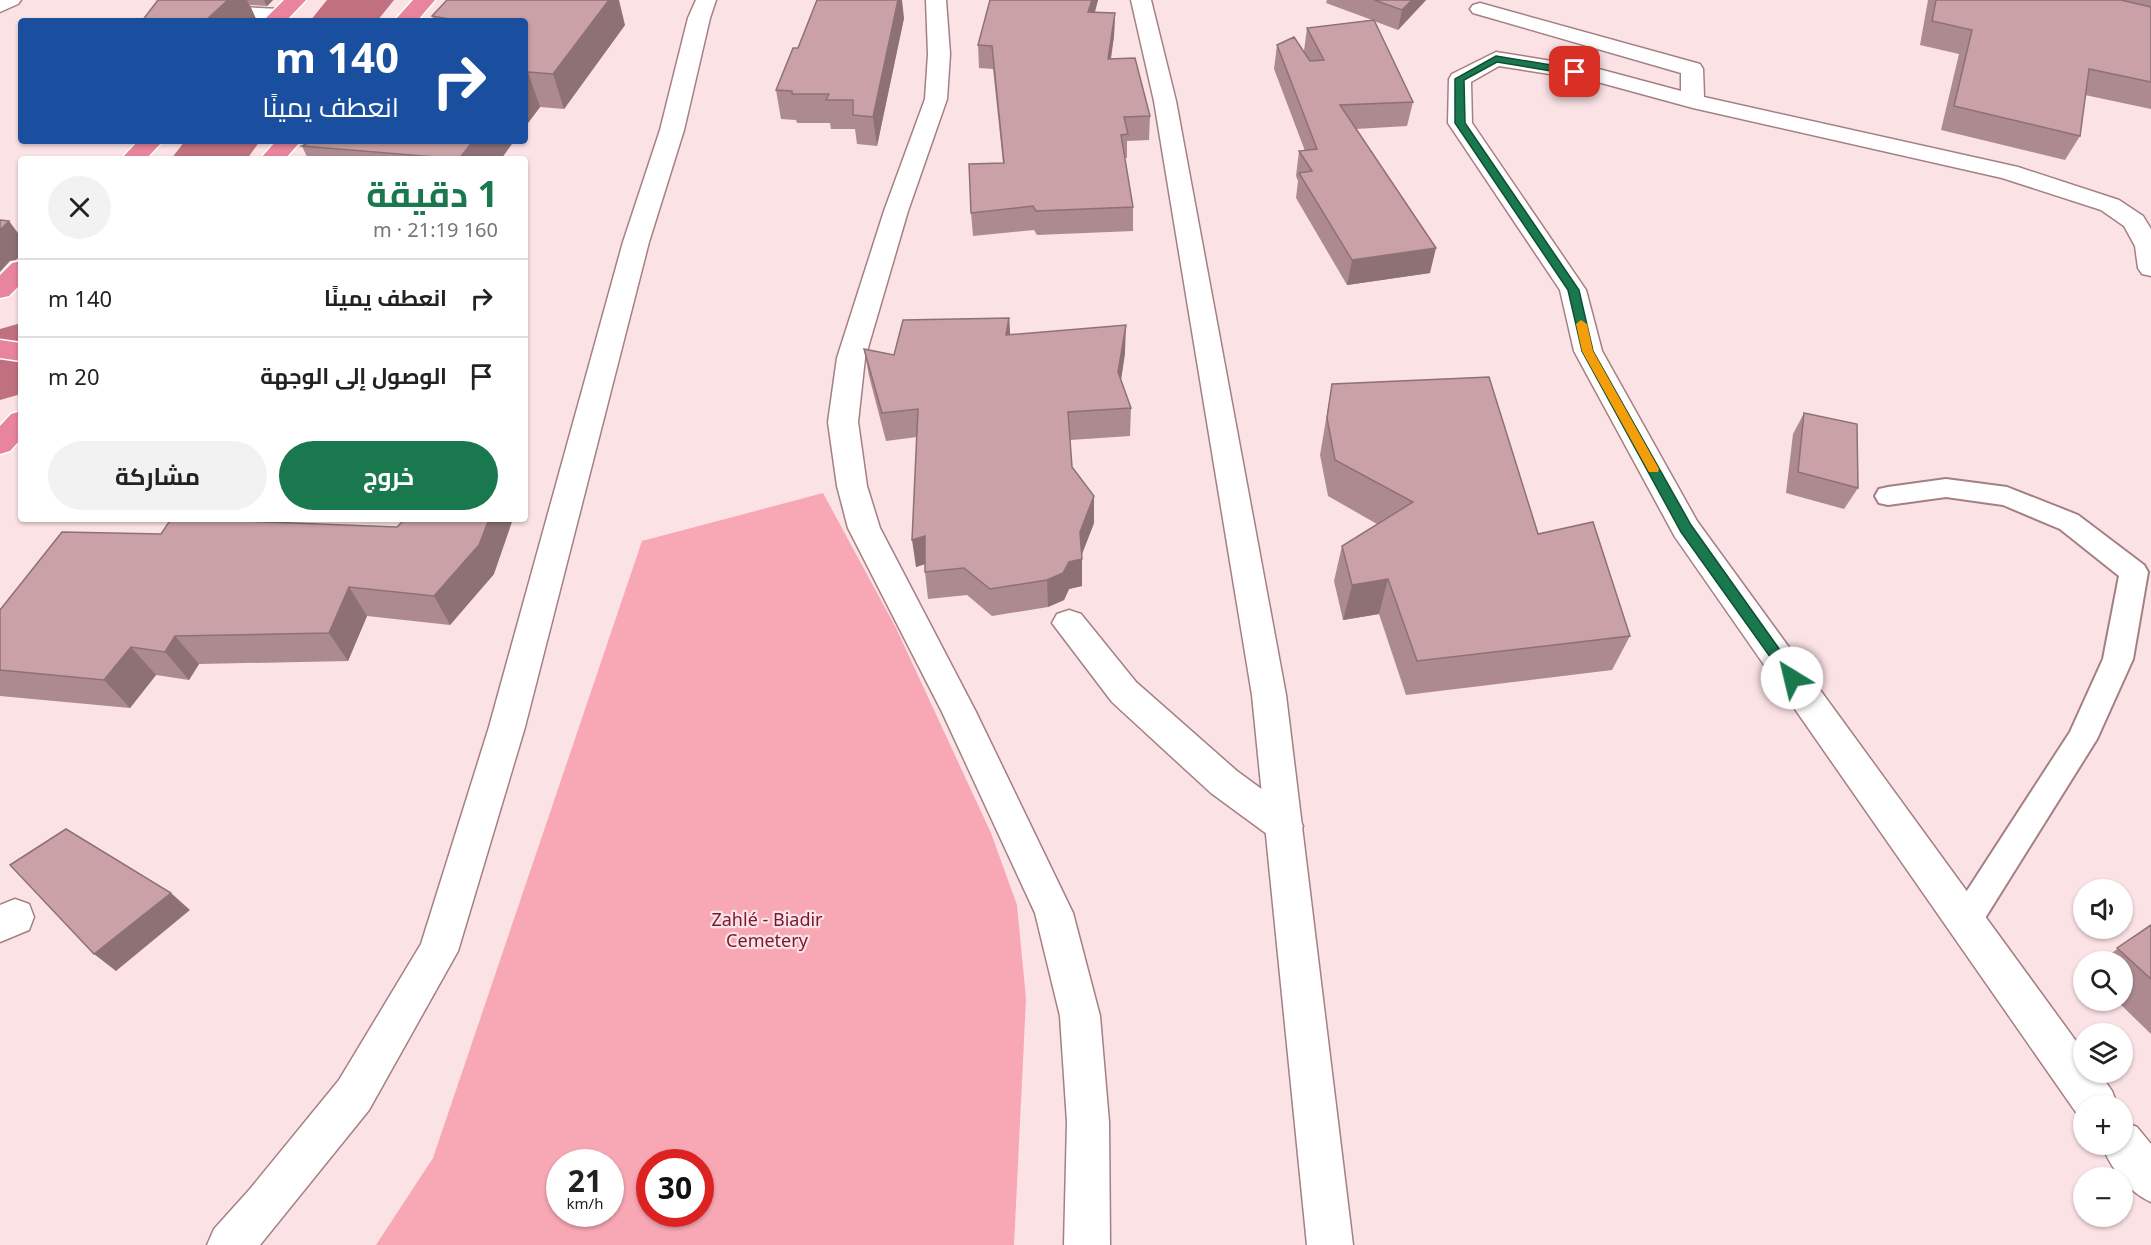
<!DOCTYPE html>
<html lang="ar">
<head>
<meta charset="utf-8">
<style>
  :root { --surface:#fff; --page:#f2f2f2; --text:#222; --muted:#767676; --line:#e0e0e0; --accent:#1a784e }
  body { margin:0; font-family:"Noto Sans",Cairo,sans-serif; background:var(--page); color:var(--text); direction:rtl; height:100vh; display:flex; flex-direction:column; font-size:22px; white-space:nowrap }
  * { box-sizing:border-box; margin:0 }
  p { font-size:20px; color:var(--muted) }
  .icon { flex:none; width:33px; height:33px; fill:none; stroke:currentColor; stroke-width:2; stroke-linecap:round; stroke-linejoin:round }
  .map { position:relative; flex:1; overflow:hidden; direction:ltr }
  .details { position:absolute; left:18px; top:156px; width:510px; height:366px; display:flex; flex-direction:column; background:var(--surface); border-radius:6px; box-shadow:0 2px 4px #0004; direction:rtl }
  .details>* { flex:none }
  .guide { position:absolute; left:18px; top:18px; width:510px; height:126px; border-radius:6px; box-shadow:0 2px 4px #0004; direction:rtl; background:#1a4fa0; color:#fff; overflow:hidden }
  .controls { position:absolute; left:2073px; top:879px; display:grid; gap:12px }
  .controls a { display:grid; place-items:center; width:60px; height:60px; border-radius:50%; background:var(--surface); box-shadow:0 2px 4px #0004; font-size:30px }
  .speed { position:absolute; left:546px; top:1149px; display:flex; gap:12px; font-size:30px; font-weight:700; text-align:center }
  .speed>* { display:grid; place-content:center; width:78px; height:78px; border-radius:50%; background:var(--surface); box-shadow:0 2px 4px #0004; line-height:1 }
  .speed small { font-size:15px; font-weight:400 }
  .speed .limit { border:9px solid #d22; background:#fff; color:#111 }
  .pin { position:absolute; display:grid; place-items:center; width:51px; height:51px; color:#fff; margin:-26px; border-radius:12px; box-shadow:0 3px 9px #0006 }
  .me { position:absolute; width:66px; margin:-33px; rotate:324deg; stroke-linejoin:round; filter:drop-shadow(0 0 4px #0008) }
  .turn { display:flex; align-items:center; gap:21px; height:126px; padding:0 30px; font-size:27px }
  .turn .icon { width:78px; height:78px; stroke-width:2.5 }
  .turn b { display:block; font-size:42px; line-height:51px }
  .round { display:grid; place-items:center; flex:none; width:63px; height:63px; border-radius:32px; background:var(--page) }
  .headline { display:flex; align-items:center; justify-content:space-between; height:102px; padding:0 30px }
  h1 { font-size:36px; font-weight:700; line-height:45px; color:var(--accent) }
  .button { display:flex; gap:12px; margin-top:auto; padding:12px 30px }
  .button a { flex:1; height:69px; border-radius:36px; background:var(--accent); color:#fff; font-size:24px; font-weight:700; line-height:69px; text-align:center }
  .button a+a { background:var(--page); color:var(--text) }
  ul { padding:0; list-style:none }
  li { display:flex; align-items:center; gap:18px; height:78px; padding:0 30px; border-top:2px solid var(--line) }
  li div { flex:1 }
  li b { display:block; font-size:22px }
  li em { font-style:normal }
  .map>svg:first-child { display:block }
  .green { fill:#f8a8b5; fill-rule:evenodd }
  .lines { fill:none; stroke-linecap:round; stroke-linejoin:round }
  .river { fill:#c0707f; fill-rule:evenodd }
  .service-casing { stroke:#a57f84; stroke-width:4 }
  .minor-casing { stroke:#a57f84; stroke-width:3 }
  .tertiary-casing { stroke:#a57f84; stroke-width:3 }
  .trunk-casing { stroke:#fff; stroke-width:3 }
  .service { fill:#fff; fill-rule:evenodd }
  .minor { fill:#fff; fill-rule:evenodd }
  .tertiary { fill:#fff; fill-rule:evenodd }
  .trunk { fill:#e8849b; fill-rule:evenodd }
  .wall { fill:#ad8a90 }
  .shaded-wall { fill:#8d7175 }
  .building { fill:#c9a1a7; stroke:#8d7175; stroke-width:1.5 }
  .route { fill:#1a784e; stroke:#114e33; stroke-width:1.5 }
  .slow { fill:#f59e0b }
  .labels { text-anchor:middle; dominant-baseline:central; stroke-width:4.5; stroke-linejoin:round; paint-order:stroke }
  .park-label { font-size:18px; fill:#781734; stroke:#fbe2e5 }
</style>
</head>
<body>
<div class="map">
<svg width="2151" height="1245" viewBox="0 0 2151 1245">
  <rect width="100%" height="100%" fill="#fbe2e5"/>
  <!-- green -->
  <path class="green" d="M 823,493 L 896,628 L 991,833 L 1017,905 L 1026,999 L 1014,1245 L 376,1245 L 433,1158 L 642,541 ZM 560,1162 L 610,1162 L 610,1214 L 560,1214 ZM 700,1162 L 700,1214 L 650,1214 L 650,1162 Z"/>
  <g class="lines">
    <!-- river -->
    <path class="river" d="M 327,0 L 394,0 L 377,21 L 310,21 Z
      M 185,141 L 260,141 L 247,159 L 171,159 Z
      M 21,323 L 21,394 L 0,400 L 0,329 Z"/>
    <!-- service casing -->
    <g class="service-casing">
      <path id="service" d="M 1946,479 L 2007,487 L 2078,515 L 2144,565 L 2148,572 L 2133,659 L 2097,739 L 1977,931 L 1965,935 L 1953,931 L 1948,920 L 2070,732 L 2103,659 L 2119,576 L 2060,529 L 2003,505 L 1946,497 L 1888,505 L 1879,503 L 1875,496 L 1879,489 L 1888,487 Z"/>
    </g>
    <!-- minor casing -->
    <g class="minor-casing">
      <path id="minor" d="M 0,0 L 21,0 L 18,4 L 0,12 Z
        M 184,0 L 211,0 L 223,6 L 279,9 L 286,11 L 289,15 L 286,19 L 280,21 L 219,18 L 187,4 Z
        M 1480,3 L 1700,64 L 1703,69 L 1704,97 L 2018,167 L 2119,200 L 2143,216 L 2151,229 L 2151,276 L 2142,274 L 2138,268 L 2135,246 L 2124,226 L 2101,210 L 2002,178 L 1693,108 L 1594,81 L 1499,66 L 1471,82 L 1472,123 L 1586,290 L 1602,351 L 1697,521 L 2084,1052 L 2084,1072 L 2099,1072 L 2112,1091 L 2118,1106 L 2084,1106 L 2082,1121 L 1675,537 L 1574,351 L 1560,290 L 1448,123 L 1449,79 L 1452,74 L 1496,52 L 1595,68 L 1681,91 L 1681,73 L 1473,13 L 1470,9 L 1473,5 Z
        M 1069,610 L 1081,614 L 1136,682 L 1237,771 L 1297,815 L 1303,826 L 1297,837 L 1284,842 L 1271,837 L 1211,793 L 1112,702 L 1052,623 L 1057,614 Z
        M 15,899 L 29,904 L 34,917 L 29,930 L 0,942 L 0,905 Z
        M 2122,1121 L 2137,1127 L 2151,1144 L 2151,1202 C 2128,1192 2111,1168 2101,1144 L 2122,1144 Z"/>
    </g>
    <!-- tertiary casing -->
    <g class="tertiary-casing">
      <path id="tertiary" d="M 696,0 L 716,0 L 710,18 L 684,130 L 649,242 L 525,727 L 458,951 L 369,1110 L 260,1245 L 207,1245 L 214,1229 L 250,1189 L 339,1080 L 421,944 L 489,727 L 623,242 L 660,130 L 688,18 Z
        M 926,0 L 946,0 L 950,54 L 947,99 L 908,211 L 865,358 L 858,422 L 867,486 L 880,528 L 976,712 L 1073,913 L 1100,1016 L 1109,1122 L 1110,1245 L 1064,1245 L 1067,1122 L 1060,1016 L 1035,913 L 942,712 L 848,528 L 837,486 L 828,422 L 837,358 L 884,211 L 925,99 L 928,54 Z
        M 1131,0 L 1151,0 L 1176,101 L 1286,695 L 1353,1245 L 1307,1245 L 1252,695 L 1154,101 Z"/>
    </g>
    <!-- trunk casing -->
    <g class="trunk-casing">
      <path id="trunk" d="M 284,0 L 306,0 L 286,21 L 263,21 Z
        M 413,0 L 435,0 L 417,21 L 394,21 Z
        M 138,141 L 163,141 L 146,159 L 121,159 Z
        M 276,141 L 301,141 L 285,159 L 260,159 Z
        M 21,261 L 21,284 L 9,296 L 0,298 L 0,275 L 12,263 Z
        M 0,340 L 21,343 L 21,361 L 0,358 Z
        M 21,411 L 21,439 L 10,451 L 0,454 L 0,426 L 11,414 Z"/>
    </g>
    <!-- service -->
    <use href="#service" class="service"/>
    <!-- minor -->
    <use href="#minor" class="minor"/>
    <!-- tertiary -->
    <use href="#tertiary" class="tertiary"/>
    <!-- trunk -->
    <use href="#trunk" class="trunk"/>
  </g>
  <!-- wall -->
  <path class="wall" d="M 158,0 L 273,0 L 267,6 L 250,5 L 257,21 L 142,21 Z
    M 990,0 L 1098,0 L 1095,12 L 1115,13 L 1114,36 L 1111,59 L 1150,116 L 1149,140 L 1127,141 L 1127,158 L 1125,158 L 1133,207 L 1133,231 L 1037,235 L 1034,230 L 973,236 L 971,213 L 1003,163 L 993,69 L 979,68 L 978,45 Z
    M 1327,0 L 1426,0 L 1398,30 L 1374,21 L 1413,102 L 1407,126 L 1356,129 L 1430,273 L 1347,285 L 1296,198 L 1298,181 L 1296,176 L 1299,151 L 1305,151 L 1274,69 L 1277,45 L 1304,51 L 1307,28 L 1372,20 L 1326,3 Z
    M 1928,0 L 2151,0 L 2151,109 L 2085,95 L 2080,136 L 2065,160 L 1941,130 L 1959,54 L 1920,45 Z
    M 432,16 L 625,25 L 564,109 L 540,107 L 525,127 L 525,21 L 434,21 Z
    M 904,18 L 877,146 L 857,144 L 855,129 L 831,129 L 830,123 L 797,123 L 796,120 L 781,119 L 776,90 L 798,48 Z
    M 312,141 L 514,141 L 501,159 L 308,159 L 302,146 Z
    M 1009,318 L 1010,335 L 1125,353 L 1121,379 L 1131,408 L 1130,436 L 1070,440 L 1072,467 L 1094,523 L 1082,554 L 1082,586 L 1069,589 L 1064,600 L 1048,607 L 992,616 L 967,595 L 928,599 L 925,572 L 925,564 L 916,567 L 917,437 L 886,441 L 869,376 L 864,349 L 894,355 Z
    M 1332,384 L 1538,534 L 1630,636 L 1612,670 L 1406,695 L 1379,614 L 1343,620 L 1334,581 L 1342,546 L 1377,524 L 1328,496 L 1320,455 Z
    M 1804,413 L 1858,488 L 1844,509 L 1786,493 L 1793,434 Z
    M 171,519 L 281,519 L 279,522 L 494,574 L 450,625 L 367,616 L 348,661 L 199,664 L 189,680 L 156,675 L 130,708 L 0,696 L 0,610 L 161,534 Z
    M 2151,925 L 2151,1034 L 2116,1000 L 2122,1000 L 2122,962 L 2099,962 Z"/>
  <!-- shaded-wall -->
  <path class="shaded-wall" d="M 228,0 L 247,0 L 257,21 L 205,21 Z
    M 264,0 L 273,0 L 267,6 Z
    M 609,0 L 619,0 L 625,25 L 564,109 L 553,74 Z
    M 898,0 L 902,0 L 904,18 L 877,146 L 873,117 Z
    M 1092,0 L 1098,0 L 1088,35 L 1088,12 Z
    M 1412,0 L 1426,0 L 1398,30 L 1402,10 Z
    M 1115,13 L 1114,36 L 1107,82 L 1108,59 Z
    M 528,72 L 540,107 L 525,127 L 525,75 Z
    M 473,141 L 514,141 L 501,159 L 459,159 Z
    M 9,221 L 21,237 L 21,255 L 16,260 L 10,261 L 0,272 L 0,230 Z
    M 1436,248 L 1430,273 L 1347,285 L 1352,260 Z
    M 1009,318 L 1011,346 L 1006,335 Z
    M 1126,325 L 1125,353 L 1118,400 L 1118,372 Z
    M 1094,496 L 1094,523 L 1080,559 L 1080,532 Z
    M 242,519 L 281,519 L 261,550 L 241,521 Z
    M 489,519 L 513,519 L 494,574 L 450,625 L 434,596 Z
    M 925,536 L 928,563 L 916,567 L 912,540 Z
    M 1082,559 L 1082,586 L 1069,589 L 1064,600 L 1048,607 L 1047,580 L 1069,562 Z
    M 1388,579 L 1379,614 L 1343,620 L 1352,585 Z
    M 349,587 L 367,616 L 348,661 L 329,633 Z
    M 175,636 L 199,664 L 189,680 L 165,652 Z
    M 131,647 L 156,675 L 130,708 L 104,680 Z
    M 171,893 L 190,910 L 116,971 L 94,954 Z"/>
  <!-- building -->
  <path class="building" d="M 158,0 L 228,0 L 205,21 L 142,21 Z
    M 447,0 L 609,0 L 553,74 L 528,72 L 525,75 L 525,21 L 455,21 L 456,20 L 432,16 Z
    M 817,0 L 898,0 L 873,117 L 853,115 L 853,100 L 826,100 L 829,94 L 792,94 L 792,91 L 776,90 L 793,48 L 798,48 Z
    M 990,0 L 1092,0 L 1088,12 L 1115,13 L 1108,59 L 1135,58 L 1150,116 L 1124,117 L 1128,134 L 1121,135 L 1133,207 L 1036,211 L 1033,206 L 971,213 L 969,164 L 1004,163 L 992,46 L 978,45 Z
    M 1374,0 L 1412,0 L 1402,10 Z
    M 1936,0 L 2121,0 L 2151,7 L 2151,82 L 2089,69 L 2080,136 L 1954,106 L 1972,30 L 1932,21 Z
    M 1374,20 L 1413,102 L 1340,105 L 1436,248 L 1352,260 L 1299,173 L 1312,171 L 1299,151 L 1317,149 L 1277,45 L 1294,37 L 1310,61 L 1324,60 L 1307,28 Z
    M 312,141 L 473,141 L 459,159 L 302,146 Z
    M 0,220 L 9,221 L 0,230 Z
    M 1009,318 L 1006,335 L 1126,325 L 1118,372 L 1131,408 L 1068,412 L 1072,467 L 1094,496 L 1080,532 L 1082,559 L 1069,562 L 1063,573 L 1047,580 L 990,589 L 964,568 L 925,572 L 925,536 L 912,540 L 918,409 L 882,413 L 864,349 L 894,355 L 903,320 Z
    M 1489,377 L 1538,534 L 1593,522 L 1630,636 L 1417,661 L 1388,579 L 1352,585 L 1342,546 L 1413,502 L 1335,460 L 1327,418 L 1332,384 Z
    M 1804,413 L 1857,424 L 1858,488 L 1798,472 Z
    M 171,519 L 242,519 L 241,521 L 397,527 L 405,519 L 489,519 L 479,545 L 434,596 L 349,587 L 329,633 L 175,636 L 165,652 L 131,647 L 104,680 L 0,670 L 0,610 L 62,532 L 161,534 Z
    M 66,829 L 171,893 L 94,954 L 10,865 Z
    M 2151,925 L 2151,979 L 2117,948 Z"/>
  <!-- route -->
  <path class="route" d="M 1496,56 L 1575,69 L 1580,72 L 1575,75 L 1497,62 L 1464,80 L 1465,123 L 1579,290 L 1593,351 L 1691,525 L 1797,674 L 1800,678 L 1797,682 L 1788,682 L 1681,532 L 1582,351 L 1568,290 L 1455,123 L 1455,79 Z"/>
  <!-- slow -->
  <path class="slow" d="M 1581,320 L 1587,324 L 1593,351 L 1659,469 L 1658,472 L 1649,472 L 1582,351 L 1576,324 Z"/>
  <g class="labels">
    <!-- park labels -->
    <g class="park-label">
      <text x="767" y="919">Zahlé - Biadir<tspan x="767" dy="21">Cemetery</tspan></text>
    </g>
  </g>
</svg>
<div class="controls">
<a><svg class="icon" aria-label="sound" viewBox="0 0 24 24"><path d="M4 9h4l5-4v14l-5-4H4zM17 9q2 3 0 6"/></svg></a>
<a><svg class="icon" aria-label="search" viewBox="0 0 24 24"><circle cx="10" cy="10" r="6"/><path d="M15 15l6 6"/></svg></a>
<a><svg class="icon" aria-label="layers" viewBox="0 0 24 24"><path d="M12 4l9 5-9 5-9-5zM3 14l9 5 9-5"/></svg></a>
<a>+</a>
<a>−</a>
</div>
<div class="speed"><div>21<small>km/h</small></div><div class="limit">30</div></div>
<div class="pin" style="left:1575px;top:72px;background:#d93025"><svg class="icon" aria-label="arrive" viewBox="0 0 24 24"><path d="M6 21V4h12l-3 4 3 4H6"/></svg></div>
<svg class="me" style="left:1792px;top:678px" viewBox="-20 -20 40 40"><circle r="19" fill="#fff"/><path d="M0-13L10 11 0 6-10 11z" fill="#1a784e"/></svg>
<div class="guide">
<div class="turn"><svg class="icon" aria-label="right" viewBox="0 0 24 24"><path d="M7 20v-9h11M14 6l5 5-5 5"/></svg><div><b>140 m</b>انعطف يمينًا</div></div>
</div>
<section class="details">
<div class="headline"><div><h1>1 دقيقة</h1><p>160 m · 21:19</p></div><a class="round"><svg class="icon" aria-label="close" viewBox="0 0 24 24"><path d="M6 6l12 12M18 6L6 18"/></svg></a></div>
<ul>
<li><svg class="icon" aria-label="right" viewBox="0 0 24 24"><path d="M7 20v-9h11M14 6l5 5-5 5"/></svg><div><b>انعطف يمينًا</b></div><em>140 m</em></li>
<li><svg class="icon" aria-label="arrive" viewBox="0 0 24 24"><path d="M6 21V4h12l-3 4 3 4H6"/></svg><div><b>الوصول إلى الوجهة</b></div><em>20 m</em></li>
</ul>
<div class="button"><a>خروج</a><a>مشاركة</a></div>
</section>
</div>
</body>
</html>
